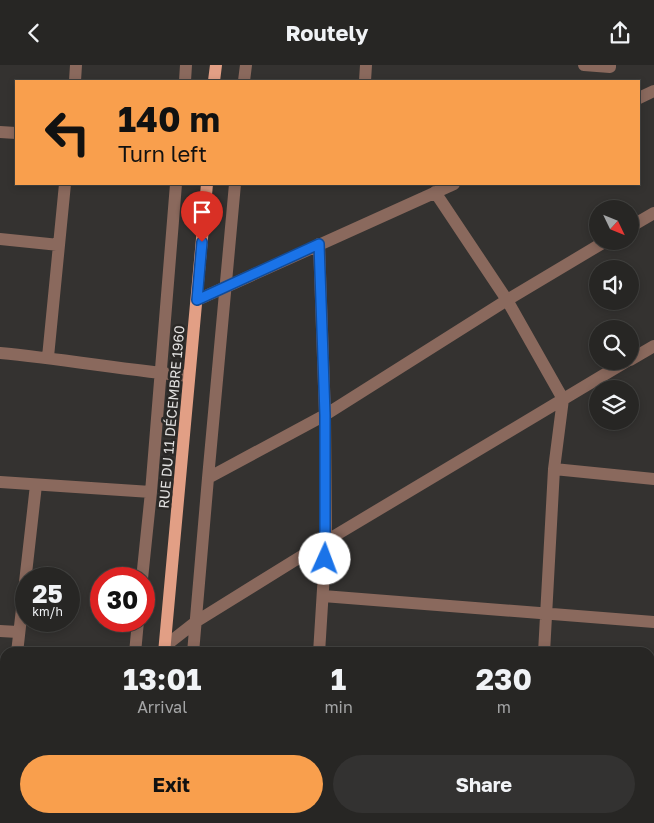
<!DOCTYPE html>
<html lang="en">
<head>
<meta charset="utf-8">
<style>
  :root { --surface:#272624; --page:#333231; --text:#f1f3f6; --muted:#a4a5a6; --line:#434341; --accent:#f99f4d }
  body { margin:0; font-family:"Golos Text",sans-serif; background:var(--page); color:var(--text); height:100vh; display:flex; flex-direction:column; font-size:19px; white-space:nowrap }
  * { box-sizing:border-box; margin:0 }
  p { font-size:16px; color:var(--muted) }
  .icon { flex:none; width:28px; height:28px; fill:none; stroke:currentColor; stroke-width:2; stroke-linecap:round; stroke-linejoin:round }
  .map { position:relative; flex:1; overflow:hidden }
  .side { position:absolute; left:0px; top:582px; width:655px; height:176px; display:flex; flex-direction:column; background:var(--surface); border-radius:15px 15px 0 0; box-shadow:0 2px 8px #0003,0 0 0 1px var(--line) }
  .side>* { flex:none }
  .banner { position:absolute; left:15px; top:15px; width:625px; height:105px; border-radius:0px; box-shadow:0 2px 8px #0003,0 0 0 1px var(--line); background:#f99f4d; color:#111; overflow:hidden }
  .needle { width:32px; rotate:133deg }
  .controls { position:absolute; left:589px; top:135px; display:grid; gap:10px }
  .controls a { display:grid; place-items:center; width:50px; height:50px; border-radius:50%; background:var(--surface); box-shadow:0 2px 8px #0003,0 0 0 1px var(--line); font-size:25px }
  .speed { position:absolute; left:15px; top:502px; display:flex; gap:10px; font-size:25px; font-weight:700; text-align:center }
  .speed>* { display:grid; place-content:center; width:65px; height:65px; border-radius:50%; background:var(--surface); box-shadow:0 2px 8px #0003,0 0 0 1px var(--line); line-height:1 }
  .speed small { font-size:12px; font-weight:400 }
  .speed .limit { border:8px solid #d22; background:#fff; color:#111 }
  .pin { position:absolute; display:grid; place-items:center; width:42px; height:42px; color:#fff; margin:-51px -21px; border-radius:50% 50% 50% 0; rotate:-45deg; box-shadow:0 0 5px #0007 }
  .pin .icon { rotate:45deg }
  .me { position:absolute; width:55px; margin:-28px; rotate:2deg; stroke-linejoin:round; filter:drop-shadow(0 0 4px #0008) }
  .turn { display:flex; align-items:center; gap:18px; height:105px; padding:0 20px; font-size:22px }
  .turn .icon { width:65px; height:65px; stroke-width:2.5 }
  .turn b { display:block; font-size:35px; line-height:42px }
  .eta { display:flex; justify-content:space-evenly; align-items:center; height:85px; text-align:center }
  .eta b { font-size:30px; font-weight:700; line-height:35px }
  .primary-button { display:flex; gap:10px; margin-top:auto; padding:10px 20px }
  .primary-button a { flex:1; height:58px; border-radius:30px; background:var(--accent); color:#111; font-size:20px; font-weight:700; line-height:58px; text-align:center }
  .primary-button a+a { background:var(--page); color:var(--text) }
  header { display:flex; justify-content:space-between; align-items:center; height:65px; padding:0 20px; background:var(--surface); font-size:22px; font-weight:700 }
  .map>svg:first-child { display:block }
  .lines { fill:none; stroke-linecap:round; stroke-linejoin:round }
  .minor { stroke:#8a695d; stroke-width:12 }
  .major { stroke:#e29f85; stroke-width:12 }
  .route-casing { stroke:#114b97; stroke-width:12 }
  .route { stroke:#1a73e8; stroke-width:9 }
  .labels { text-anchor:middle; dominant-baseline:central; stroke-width:5; stroke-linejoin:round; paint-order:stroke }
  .street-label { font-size:14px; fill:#e2e1e0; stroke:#2a2826 }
</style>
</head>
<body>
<header><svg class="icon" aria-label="back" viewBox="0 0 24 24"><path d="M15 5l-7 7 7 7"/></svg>Routely<svg class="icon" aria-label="share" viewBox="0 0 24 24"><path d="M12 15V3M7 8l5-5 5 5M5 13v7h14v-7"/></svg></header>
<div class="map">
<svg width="654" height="758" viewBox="0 0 654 758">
  <rect width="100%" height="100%" fill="#343230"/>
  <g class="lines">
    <!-- minor -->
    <path class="minor" d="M 584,0 L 610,2 L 610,0
      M 75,16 L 76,0
      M 185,16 L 186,0
      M 244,16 L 246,0
      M 365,16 L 366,0
      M 639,33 L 654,26
      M 0,67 L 16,68
      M 435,127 L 507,235 L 563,334 L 554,404 L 544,588
      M 630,162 L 654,148
      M 0,174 L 59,180
      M 319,179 L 325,350 L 326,476 L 319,588
      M 197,235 L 454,119
      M 0,288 C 63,294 126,305 189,311
      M 48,292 L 65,119
      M 630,295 L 654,281
      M 554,404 L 654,414
      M 208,413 L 325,350 L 507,235 L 606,176
      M 0,417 L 151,427
      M 142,514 L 151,427 L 176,119
      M 323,531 L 654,557
      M 0,566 L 18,567
      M 165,581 L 197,556 L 326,476 L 627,296
      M 17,588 L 36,420
      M 135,588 L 138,556
      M 193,588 L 208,413 L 235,119
      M 650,701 L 654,701
      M 0,721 L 5,721
      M 4,758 L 5,751
      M 118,758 L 118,754
      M 175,758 L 176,754
      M 305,758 L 305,754
      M 528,758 L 529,754"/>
    <!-- major -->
    <path class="major" d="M 214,16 L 216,0
      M 164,588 L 207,119
      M 146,758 L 147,754"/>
  </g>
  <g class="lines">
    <!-- route casing -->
    <g class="route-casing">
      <path id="route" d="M 202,177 L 197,235 L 319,179 L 325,350 L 325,494"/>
    </g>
    <!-- route -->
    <use href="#route" class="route"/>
  </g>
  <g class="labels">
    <!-- street labels -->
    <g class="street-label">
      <text transform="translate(171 352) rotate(-85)">RUE DU 11 DÉCEMBRE 1960</text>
    </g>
  </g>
</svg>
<div class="controls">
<a><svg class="needle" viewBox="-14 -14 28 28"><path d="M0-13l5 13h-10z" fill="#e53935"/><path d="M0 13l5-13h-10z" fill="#a4a5a6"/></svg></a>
<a><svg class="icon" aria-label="sound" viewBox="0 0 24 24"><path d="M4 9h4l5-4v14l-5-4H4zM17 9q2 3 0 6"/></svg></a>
<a><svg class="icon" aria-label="search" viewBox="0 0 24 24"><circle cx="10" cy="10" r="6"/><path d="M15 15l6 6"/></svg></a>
<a><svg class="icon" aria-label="layers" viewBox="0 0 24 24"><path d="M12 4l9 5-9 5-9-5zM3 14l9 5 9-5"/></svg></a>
</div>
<div class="speed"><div>25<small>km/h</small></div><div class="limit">30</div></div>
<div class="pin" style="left:202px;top:177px;background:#d93025"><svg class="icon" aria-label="arrive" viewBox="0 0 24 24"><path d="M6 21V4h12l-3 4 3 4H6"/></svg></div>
<svg class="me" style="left:325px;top:494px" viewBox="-20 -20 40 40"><circle r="19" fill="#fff"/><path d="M0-13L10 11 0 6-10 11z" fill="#1a73e8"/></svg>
<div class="banner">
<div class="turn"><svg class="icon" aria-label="left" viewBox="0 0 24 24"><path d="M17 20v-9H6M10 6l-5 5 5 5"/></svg><div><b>140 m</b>Turn left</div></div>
</div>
<section class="side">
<div class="eta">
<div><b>13:01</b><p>Arrival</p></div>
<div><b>1</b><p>min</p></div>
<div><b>230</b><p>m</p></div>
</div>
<div class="primary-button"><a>Exit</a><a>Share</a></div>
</section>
</div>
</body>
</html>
